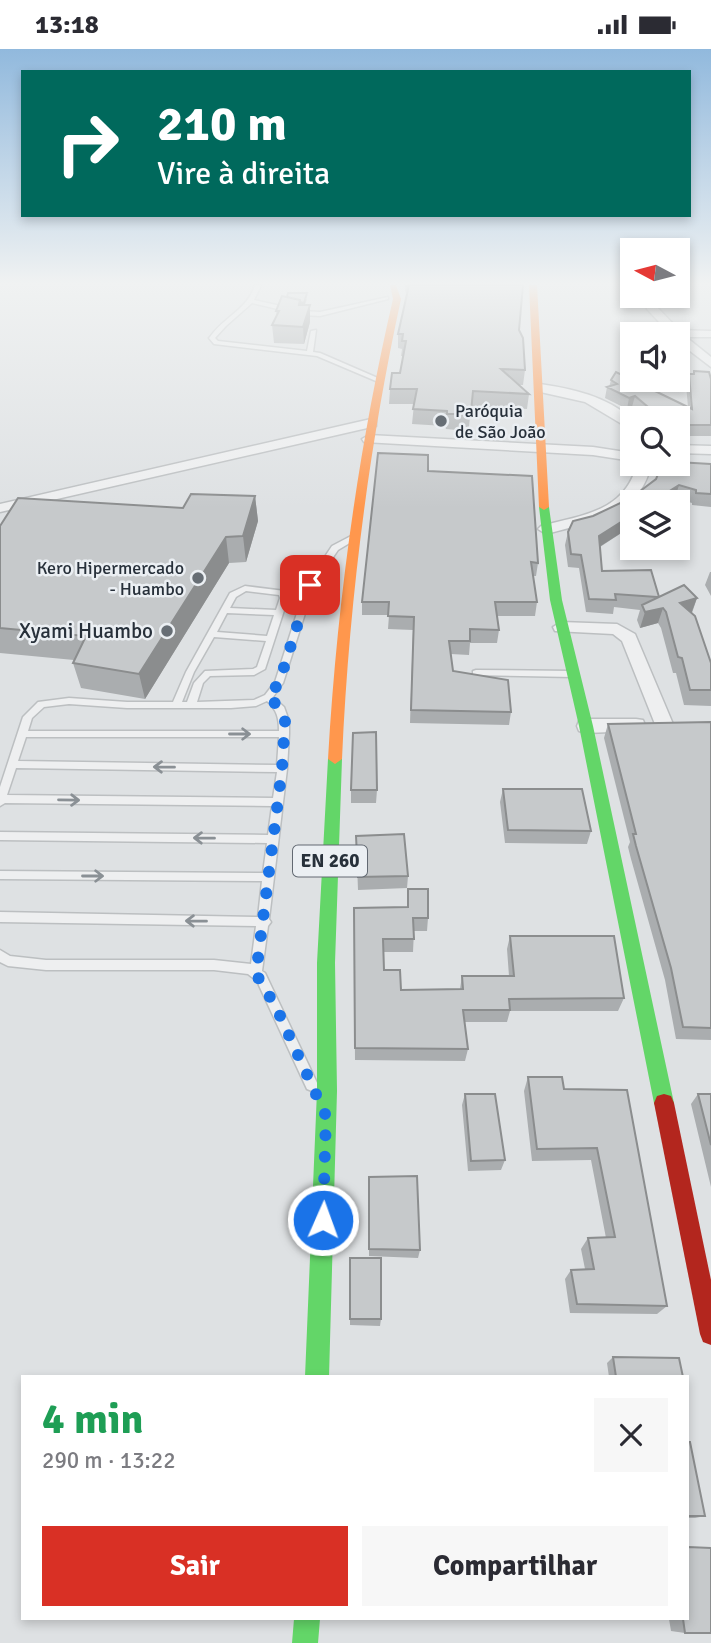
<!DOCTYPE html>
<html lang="pt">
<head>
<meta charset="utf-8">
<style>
  :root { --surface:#fff; --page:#f7f7f7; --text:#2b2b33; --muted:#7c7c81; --accent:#d93025 }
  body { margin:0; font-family:Signika,sans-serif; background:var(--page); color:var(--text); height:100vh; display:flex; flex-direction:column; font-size:26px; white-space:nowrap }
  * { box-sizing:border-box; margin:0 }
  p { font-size:23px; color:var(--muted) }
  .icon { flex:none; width:38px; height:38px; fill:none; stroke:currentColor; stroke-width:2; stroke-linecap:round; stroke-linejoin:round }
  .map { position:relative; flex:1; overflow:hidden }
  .sheet { position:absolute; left:21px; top:1326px; width:668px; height:245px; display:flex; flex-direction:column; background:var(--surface); border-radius:0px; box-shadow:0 4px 10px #0003 }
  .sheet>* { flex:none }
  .hud { position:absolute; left:21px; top:21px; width:670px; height:147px; border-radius:0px; box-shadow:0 4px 10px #0003; background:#00695c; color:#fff; overflow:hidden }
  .needle { width:46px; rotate:277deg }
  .controls { position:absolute; left:620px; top:189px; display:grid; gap:14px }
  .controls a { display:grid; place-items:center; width:70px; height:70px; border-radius:0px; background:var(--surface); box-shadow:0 4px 10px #0003; font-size:35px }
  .pin { position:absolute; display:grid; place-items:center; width:60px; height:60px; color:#fff; margin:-30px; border-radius:14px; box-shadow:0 4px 10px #0006 }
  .me { position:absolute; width:77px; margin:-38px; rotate:2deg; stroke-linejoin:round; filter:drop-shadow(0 0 5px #0008) }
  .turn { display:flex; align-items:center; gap:24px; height:147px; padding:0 21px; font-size:32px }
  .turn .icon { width:91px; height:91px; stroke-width:2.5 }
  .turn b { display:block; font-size:49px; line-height:60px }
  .round { display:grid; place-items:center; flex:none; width:74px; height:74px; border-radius:0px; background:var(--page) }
  .overview { display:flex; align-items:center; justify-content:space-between; height:119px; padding:0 21px }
  h1 { font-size:42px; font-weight:700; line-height:52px; color:#1e9e55 }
  .cta { display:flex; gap:14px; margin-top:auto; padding:14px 21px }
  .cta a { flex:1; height:80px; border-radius:0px; background:var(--accent); color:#fff; font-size:28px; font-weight:700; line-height:80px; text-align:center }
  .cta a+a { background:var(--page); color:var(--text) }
  .status { display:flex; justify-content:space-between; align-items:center; height:49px; padding:0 35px; background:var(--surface); direction:ltr }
  .status svg { height:19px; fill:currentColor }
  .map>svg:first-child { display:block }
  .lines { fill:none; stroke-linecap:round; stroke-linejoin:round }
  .lane-casing { stroke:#bcbfc1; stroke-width:3 }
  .street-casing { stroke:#bcbfc1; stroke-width:3 }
  .lane { fill:#eeeff0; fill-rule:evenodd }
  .street { fill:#eeeff0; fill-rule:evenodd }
  .fast { fill:#63d668; fill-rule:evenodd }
  .slow { fill:#ff974d; fill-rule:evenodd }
  .jam { fill:#b3261e; fill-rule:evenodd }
  .wall { fill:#aaadaf }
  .shaded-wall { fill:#8b8d8e }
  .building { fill:#c6c9cb; stroke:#8b8d8e; stroke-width:2 }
  .oneway { stroke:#8a9095 }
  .route { stroke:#1a73e8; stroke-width:12; stroke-dasharray:0 21.6 }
  .poi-dot { fill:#676e75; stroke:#ebeff3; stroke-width:2.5 }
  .labels { text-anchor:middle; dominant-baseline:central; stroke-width:5; stroke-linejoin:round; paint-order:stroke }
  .far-poi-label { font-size:18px; fill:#27303a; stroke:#ebeff3; text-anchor:start }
  .shield { fill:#ebeff3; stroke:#626972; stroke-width:2 }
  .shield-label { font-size:19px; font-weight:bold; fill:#27303a }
  .poi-label { font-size:21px; fill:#27303a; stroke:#ebeff3; text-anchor:end }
</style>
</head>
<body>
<div class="status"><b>13:18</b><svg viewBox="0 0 49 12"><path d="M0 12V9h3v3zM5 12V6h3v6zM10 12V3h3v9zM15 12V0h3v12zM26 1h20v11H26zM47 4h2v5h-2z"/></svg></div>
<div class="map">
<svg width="711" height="1594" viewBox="0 0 711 1594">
  <rect width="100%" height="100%" fill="#dee1e3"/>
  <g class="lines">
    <!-- lane casing -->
    <g class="lane-casing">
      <path id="lane" d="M 255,236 L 261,236 L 254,251 L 303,262 L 320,263 L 388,248 L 388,250 L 320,267 L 303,266 L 252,254 L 226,277 L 215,289 L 218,292 L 307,302 L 311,282 L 316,281 L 313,303 L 320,304 L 380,330 L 380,332 L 376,332 L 317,307 L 214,295 L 209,289 L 210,288 C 224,268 248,260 255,236 Z
        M 351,487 L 358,489 L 338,501 L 314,536 L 283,634 L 273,648 L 284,658 L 289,672 L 289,685 L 287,720 L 269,870 L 271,873 L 268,877 L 262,922 L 265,924 L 318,1036 L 317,1040 L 312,1042 L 307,1040 L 257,932 L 248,925 L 214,921 L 46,921 L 8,917 L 0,913 L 0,901 L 10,907 L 46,911 L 214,911 L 251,915 L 256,877 L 0,873 L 0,863 L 258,868 L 262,832 L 0,830 L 0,822 L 263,824 L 267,794 L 0,791 L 0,783 L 268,786 L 272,757 L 5,754 L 0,757 L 0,738 L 23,668 L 38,653 L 69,649 L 127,653 L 173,653 L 186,623 L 230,544 L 245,537 L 285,542 L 288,549 L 265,620 L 254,626 L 210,627 L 203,634 L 197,653 L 254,651 L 265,646 L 275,633 L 306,536 L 332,497 ZM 246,542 L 279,546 L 280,549 L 276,561 L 230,559 L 236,548 ZM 227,564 L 274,566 L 267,587 L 217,583 ZM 214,588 L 266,592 L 257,618 L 253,620 L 205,622 L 194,634 L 187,653 L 182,653 L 194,623 ZM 267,652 C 277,661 279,669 279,682 L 28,682 L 32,669 L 44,658 L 69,655 L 127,659 L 231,659 L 256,657 ZM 26,688 L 279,688 L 277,716 L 18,712 ZM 16,719 L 277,723 L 273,749 L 7,746 Z
        M 476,621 L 573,622 L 577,625 L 573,628 L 473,626 L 473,622 Z"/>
    </g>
    <!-- street casing -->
    <g class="street-casing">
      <path id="street" d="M 643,247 L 653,247 L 656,257 L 679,281 L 711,282 L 711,288 L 686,288 L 711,308 L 711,318 L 677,292 L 677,285 L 670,285 L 647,260 Z
        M 540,335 C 573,340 606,347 632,370 L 632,381 L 585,353 L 536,342 L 536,336 Z
        M 371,370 L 376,371 L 376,377 L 0,463 L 0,455 Z
        M 369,386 L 593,398 L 632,404 L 632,412 L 593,406 L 364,393 L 362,390 Z
        M 677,396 L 711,397 L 711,405 L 677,404 Z
        M 637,415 L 651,415 C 641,467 590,473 546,485 L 538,480 L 541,477 C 582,466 625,463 637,415 Z
        M 561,573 L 617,575 L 635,585 L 673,675 L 671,680 L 657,680 L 655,675 L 622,592 L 613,585 L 555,582 L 553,578 Z
        M 586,670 L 636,670 L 643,671 L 645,676 L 643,681 L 636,682 L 586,684 L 579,682 L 577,677 L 579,672 Z"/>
    </g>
    <!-- lane -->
    <use href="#lane" class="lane"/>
    <!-- street -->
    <use href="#street" class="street"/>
    <!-- fast -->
    <path class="fast" d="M 544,455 L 549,458 L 562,551 L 593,677 L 674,1054 L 671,1061 L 664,1063 L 657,1061 L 654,1054 L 579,677 L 550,551 L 539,458 Z
      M 335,705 L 342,710 L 335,914 L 337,1042 L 329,1328 L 305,1328 L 317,1042 L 317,914 L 328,710 Z
      M 294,1570 L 320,1570 L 318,1594 L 292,1594 Z"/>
    <!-- slow -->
    <path class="slow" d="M 390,236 L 396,236 L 401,250 C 368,402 349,555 342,710 L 335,715 L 328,710 C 337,554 358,402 393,250 Z
      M 529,236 L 537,236 L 549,458 L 544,461 L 539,458 Z"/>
    <!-- jam -->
    <path class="jam" d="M 664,1045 L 671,1047 L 674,1054 L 711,1231 L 711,1296 L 703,1293 L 700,1285 L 654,1054 L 657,1047 Z"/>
  </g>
  <!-- wall -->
  <path class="wall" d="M 405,236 L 523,236 L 519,281 L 525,321 L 523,336 L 519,336 L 529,345 L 527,360 L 471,357 L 469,378 L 459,378 L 458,381 L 446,380 L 445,377 L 412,375 L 414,355 L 389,355 L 390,340 L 400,324 L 403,307 L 401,307 L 402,300 L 398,299 L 398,285 L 407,246 L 405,242 Z
    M 307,250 L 305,256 L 310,273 L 304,295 L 274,294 L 272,276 L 277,267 L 276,262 Z
    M 694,322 L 711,330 L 711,387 L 686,387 L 683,384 L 677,385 L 677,369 L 645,369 L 632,358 L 627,360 L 605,349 L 607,338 L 609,338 L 611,331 L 688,358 L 686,336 L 689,325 L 693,325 Z
    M 711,415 L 711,458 L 692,456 L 692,454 L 675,449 L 632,453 L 632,477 L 600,498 L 602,522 L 659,548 L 697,549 L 692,564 L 711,614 L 711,657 L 684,656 L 676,624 L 673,624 L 661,579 L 658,574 L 640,579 L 637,571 L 640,561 L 614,558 L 613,565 L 586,563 L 579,519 L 568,518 L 565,496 L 568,483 L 593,467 Z
    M 428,422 L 538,514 L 536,527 L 533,527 L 537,553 L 535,567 L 497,567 L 499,581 L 497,594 L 470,594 L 469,606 L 451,605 L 453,622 L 511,663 L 509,676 L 410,674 L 413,581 L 388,580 L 389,566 L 362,566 L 362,553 Z
    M 255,447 L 258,472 L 246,513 L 229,514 L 145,650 L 81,639 L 73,614 L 74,611 L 0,604 L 0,477 L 183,459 Z
    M 710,523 L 711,523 L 711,547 L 705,536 Z
    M 711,673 L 711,991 L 676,990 L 665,931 L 631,810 L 628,798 L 630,793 L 604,689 L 608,675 Z
    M 503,740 L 591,782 L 587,795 L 505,794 L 500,753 Z
    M 351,741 L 377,741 L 376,754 L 351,754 Z
    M 356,787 L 408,827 L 407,839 L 358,841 Z
    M 408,840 L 428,869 L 427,882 L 414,882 L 413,903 L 383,903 L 384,921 L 401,941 L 460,940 L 462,927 L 509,927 L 507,900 L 510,887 L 624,949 L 618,962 L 510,962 L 507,973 L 464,973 L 468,1000 L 465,1012 L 355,1011 L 354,859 L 407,858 Z
    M 528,1028 L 564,1040 L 627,1041 L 667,1257 L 657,1265 L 570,1264 L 565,1230 L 571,1221 L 585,1220 L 581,1200 L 588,1189 L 606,1189 L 591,1111 L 532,1112 L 524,1042 Z
    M 465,1045 L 505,1111 L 501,1121 L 468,1122 L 462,1056 Z
    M 698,1045 L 711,1045 L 711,1138 L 691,1055 Z
    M 369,1128 L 420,1201 L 418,1209 L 369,1207 Z
    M 350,1209 L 381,1270 L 380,1277 L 350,1276 Z
    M 613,1308 L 683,1328 L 609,1328 L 607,1314 Z
    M 688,1393 L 705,1467 L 695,1469 L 688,1469 Z
    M 669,1570 L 688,1570 L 685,1584 L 671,1582 Z"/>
  <!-- shaded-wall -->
  <path class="shaded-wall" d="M 310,256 L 310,273 L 304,295 L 303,278 Z
    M 635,347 L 632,358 L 627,360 L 629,349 Z
    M 686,373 L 683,384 L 677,385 L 677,374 Z
    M 679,436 L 675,449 L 669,453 L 652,453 Z
    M 255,447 L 258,472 L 246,513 L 243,487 Z
    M 632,466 L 632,477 L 596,500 L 599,487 Z
    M 226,488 L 229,514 L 145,650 L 139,625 Z
    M 697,549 L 691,565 L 680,554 Z
    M 663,559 L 658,574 L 640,579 L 645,563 Z"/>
  <!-- building -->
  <path class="building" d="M 409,236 L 523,236 L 519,281 L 523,289 L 525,321 L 501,320 L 529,345 L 473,342 L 471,363 L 460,363 L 460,365 L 447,365 L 447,362 L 413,360 L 417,340 L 390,340 L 392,324 L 400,324 L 406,292 L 402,292 L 403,285 L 398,285 Z
    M 288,244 L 307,244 L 304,254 L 300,253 L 300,251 L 287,248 Z
    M 282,247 L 300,251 L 299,256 L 310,256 L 303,278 L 272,276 L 279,262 L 276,262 Z
    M 694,322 L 709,323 L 711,330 L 711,376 L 689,376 L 686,373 L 677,374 L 677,369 L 661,369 L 635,347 L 629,349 L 607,338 L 617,335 L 611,331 L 616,323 L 692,360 L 689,325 L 694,325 Z
    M 378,404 L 428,406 L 428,422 L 532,427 L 538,514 L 531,513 L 537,553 L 495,553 L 499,581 L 470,580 L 470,592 L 449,592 L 453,622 L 508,631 L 511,663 L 411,661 L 414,568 L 388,567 L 389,553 L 362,553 Z
    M 677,413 L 711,415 L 711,445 L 696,444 L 696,441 L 679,436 L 652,453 L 632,453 L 632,466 L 599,487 L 602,522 L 651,521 L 659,548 L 657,548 L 615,545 L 616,551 L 589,550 L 581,506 L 571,505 L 568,483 L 573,472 L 593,467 L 631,449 L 656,430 L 662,415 L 677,415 Z
    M 191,445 L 255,447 L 243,487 L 226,488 L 139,625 L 73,614 L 86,587 L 0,579 L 0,477 L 18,449 L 183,459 Z
    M 684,536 L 697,549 L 680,554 L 695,567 L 711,614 L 711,641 L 690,641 L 682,609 L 678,608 L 666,563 L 663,559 L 645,563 L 642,556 Z
    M 711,673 L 711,979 L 683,978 L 671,919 L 636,797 L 633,785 L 636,785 L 608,675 Z
    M 376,683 L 377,741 L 351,741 L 353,684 Z
    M 503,740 L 582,740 L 591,782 L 508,781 Z
    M 404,785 L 408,827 L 358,828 L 356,787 Z
    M 408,840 L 428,840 L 428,869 L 413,869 L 414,890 L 383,890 L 384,921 L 400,921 L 401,941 L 463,940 L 462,927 L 514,927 L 510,887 L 614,887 L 624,949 L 509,950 L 510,961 L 463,961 L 468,1000 L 355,999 L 354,859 L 408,858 Z
    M 528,1028 L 562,1028 L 564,1040 L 627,1041 L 667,1257 L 577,1255 L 571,1221 L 594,1220 L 588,1189 L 615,1188 L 597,1099 L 537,1100 Z
    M 465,1045 L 495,1045 L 505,1111 L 471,1112 Z
    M 698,1045 L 711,1045 L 711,1096 Z
    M 417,1127 L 420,1201 L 369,1200 L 369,1128 Z
    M 350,1209 L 381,1209 L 381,1270 L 350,1270 Z
    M 613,1308 L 679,1309 L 683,1328 L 616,1328 Z
    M 688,1393 L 690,1393 L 705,1467 L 688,1467 Z
    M 688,1498 L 711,1499 L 711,1584 L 685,1584 L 683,1570 L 688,1570 Z"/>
  <!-- one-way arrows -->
  <defs><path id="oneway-shaft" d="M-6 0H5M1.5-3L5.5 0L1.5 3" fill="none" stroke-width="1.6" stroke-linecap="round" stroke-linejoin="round" transform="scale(1.75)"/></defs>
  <g class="oneway">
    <use href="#oneway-shaft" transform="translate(240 685)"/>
    <use href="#oneway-shaft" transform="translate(164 718) rotate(-179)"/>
    <use href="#oneway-shaft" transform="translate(69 751) rotate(1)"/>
    <use href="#oneway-shaft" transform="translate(204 789) rotate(-179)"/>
    <use href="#oneway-shaft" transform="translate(93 827)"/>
    <use href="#oneway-shaft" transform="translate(196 872) rotate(-179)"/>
  </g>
  <!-- sky -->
  <linearGradient id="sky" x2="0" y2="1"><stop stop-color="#91b9dd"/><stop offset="0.51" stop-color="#f0f2f2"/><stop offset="1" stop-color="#f0f2f2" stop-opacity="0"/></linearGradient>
  <rect width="711" height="459" fill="url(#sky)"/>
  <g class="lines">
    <!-- route -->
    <path class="route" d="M 310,536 L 279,634 L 268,648 L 279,658 L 285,672 L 282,720 L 256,925 L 276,958 L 326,1067 L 323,1171"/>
  </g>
  <!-- markers -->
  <g class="poi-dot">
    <circle cx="441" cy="372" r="7"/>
    <circle cx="198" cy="529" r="7"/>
    <circle cx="167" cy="582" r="7"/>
  </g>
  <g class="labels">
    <!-- far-poi labels -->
    <g class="far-poi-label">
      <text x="455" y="362">Paróquia<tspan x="455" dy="21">de São João</tspan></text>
      <text x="184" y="519" text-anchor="end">Kero Hipermercado<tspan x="184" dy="21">- Huambo</tspan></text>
    </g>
    <!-- shield labels -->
    <rect class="shield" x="293" y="796.5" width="74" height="31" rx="5"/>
    <g class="shield-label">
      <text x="330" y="812">EN 260</text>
    </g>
    <!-- poi labels -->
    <g class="poi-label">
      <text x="153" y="582">Xyami Huambo</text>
    </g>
  </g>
</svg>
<div class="controls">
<a><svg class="needle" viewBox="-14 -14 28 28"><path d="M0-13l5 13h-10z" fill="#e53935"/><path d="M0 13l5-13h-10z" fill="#7c7c81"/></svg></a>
<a><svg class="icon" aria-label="sound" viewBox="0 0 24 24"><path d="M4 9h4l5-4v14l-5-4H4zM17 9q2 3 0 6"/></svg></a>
<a><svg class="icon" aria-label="search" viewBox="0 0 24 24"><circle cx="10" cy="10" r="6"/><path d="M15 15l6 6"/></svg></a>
<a><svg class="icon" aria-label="layers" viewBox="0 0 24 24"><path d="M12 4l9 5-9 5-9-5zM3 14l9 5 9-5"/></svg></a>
</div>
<div class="pin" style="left:310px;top:536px;background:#d93025"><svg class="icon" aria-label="arrive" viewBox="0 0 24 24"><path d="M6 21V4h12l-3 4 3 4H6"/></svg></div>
<svg class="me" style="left:323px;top:1171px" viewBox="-20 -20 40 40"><circle r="17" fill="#1a73e8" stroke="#fff" stroke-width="3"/><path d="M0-11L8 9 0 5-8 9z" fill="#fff"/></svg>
<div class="hud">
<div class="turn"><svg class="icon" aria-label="right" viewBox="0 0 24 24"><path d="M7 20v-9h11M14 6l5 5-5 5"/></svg><div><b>210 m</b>Vire à direita</div></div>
</div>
<section class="sheet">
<div class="overview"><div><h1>4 min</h1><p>290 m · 13:22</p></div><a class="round"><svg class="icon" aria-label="close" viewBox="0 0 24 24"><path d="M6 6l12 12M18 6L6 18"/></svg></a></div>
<div class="cta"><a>Sair</a><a>Compartilhar</a></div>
</section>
</div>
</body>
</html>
